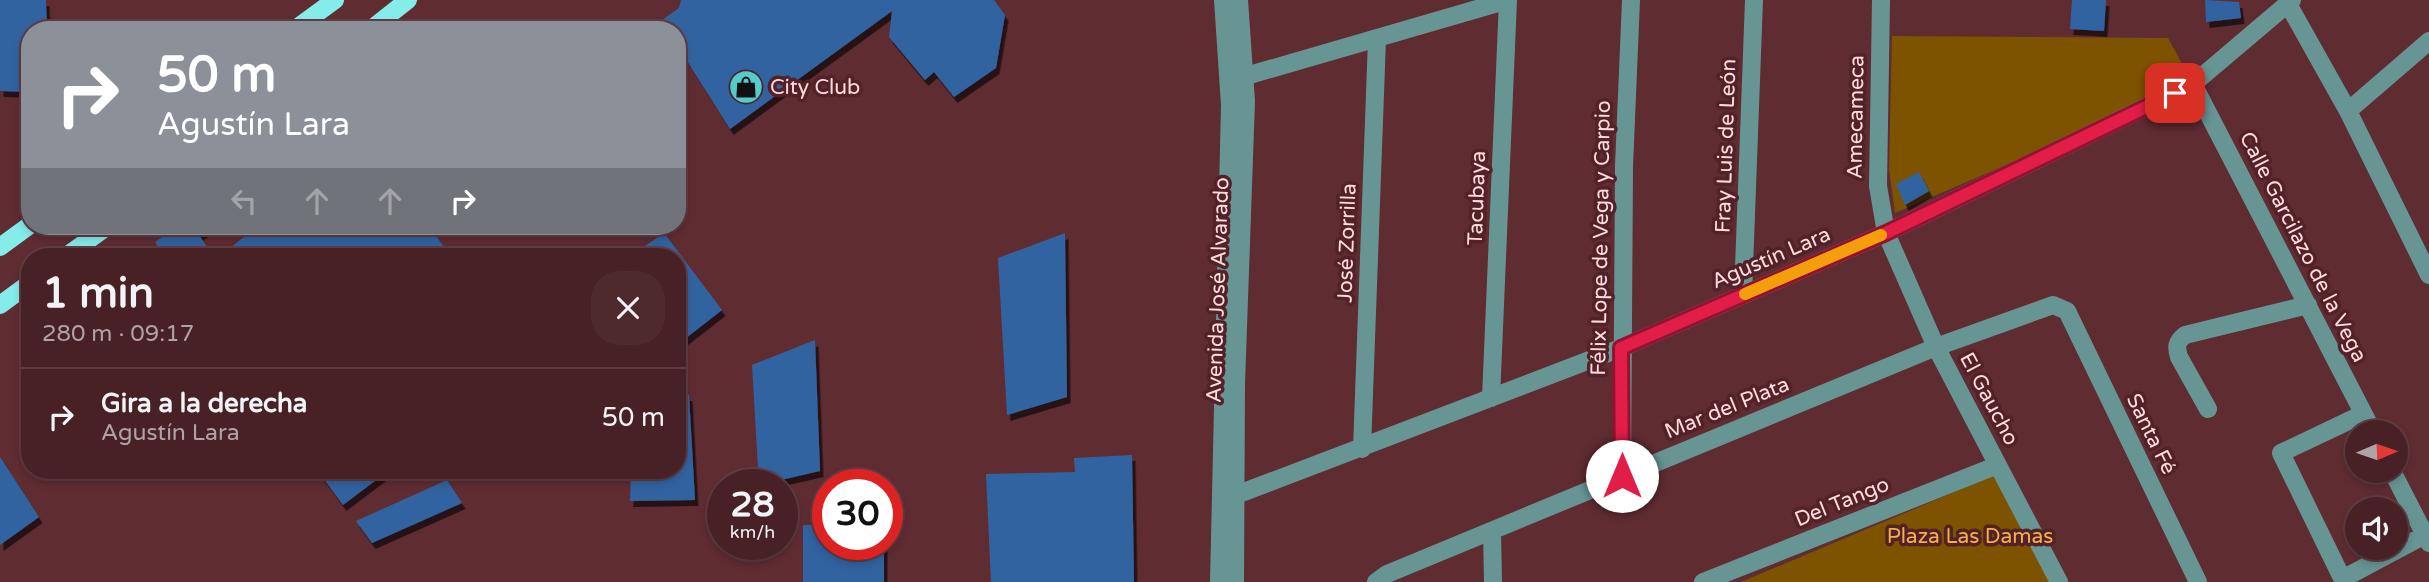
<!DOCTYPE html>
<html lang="es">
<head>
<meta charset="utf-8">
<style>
  :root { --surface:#472126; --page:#4e292e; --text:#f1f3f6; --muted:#b0a3a7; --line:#5f3e43 }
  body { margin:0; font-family:"Varela Round",sans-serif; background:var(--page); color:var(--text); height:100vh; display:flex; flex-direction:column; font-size:26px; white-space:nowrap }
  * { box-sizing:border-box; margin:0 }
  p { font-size:23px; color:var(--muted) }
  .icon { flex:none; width:38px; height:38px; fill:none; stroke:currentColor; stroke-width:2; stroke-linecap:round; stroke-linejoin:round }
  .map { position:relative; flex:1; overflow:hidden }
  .drawer { position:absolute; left:21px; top:248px; width:665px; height:231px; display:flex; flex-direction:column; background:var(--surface); border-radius:28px; box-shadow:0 4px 10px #0003,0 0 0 2px var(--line) }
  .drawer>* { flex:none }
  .hud { position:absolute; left:21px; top:21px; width:665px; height:214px; border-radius:28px; box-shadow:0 4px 10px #0003,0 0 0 2px var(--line); background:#8c9099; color:#fff; overflow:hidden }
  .needle { width:46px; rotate:88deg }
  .tools { position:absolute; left:2345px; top:420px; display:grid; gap:14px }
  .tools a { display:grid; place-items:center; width:63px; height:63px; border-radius:50%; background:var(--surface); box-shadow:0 4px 10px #0003,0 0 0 2px var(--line); font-size:35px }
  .speed { position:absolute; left:707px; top:469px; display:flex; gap:14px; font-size:35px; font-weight:700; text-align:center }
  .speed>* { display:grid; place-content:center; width:91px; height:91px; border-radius:50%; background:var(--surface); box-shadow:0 4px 10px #0003,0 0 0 2px var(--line); line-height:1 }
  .speed small { font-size:18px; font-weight:400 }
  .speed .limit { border:10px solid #d22; background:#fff; color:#111 }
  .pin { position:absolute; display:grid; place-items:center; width:60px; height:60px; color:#fff; margin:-30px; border-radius:14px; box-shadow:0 4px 10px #0006 }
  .me { position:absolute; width:77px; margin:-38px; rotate:0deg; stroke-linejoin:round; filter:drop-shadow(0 0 5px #0008) }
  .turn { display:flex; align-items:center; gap:24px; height:147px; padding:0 21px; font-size:32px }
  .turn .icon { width:91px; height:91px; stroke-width:2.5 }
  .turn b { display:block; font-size:49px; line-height:60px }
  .lanes { display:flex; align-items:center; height:66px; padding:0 21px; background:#0003; justify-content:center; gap:35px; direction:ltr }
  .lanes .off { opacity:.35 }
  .round { display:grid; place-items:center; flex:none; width:74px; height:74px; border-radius:28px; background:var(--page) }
  .headline { display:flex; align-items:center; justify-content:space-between; height:119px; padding:0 21px }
  h1 { font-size:42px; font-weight:700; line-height:52px }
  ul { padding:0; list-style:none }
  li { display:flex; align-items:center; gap:21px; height:98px; padding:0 21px; border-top:2px solid var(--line) }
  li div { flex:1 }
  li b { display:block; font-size:26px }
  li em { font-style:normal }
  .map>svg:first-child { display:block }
  .green { fill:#7e5300 }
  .building { fill:#3264a1; filter:url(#shadow) }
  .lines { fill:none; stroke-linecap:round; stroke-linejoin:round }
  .minor { stroke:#679594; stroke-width:18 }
  .major { stroke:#86ecea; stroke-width:18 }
  .route-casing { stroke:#92132f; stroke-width:18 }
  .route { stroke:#e11d48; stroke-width:12 }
  .slow { stroke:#f59e0b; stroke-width:12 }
  .labels { text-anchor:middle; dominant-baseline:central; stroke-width:7; stroke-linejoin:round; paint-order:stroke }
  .poi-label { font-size:21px; fill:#fedcde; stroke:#532128; text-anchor:start }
  .street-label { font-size:21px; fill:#fedcde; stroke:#532128 }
  .park-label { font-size:21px; fill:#f4b047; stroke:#532128 }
</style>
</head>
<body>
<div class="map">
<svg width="2429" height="582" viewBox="0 0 2429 582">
  <defs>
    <filter id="shadow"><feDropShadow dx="3.5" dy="6" stdDeviation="0" flood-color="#0009"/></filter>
  </defs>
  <rect width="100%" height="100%" fill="#5f2c32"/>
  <!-- green -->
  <path class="green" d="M 1892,36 L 2168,38 L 2193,84 L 1895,213 L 1889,169 Z
    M 1995,475 L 2050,582 L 1741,582 Z"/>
  <!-- building -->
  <path class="building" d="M 0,0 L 46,0 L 47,30 L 30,30 L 30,92 L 0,91 Z
    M 681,0 L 994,0 L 1005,15 L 996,68 L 954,97 L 934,72 L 925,80 L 889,37 L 892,11 L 730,129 L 677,45 L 677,30 L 668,30 L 662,20 L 679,8 Z
    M 2072,0 L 2106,0 L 2104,31 L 2070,29 Z
    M 2205,0 L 2239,2 L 2241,18 L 2206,22 Z
    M 1919,172 L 1929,191 L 1905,205 L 1896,184 Z
    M 178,226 L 213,226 L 199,235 L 214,257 L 165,257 L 155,242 Z
    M 239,226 L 429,226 L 451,257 L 219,257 L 245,236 Z
    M 664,233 L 722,310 L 677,345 L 677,257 L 629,257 Z
    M 1065,233 L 1067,397 L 1007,415 L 998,258 Z
    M 815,340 L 820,471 L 759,485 L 752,365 Z
    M 677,395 L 689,395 L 695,500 L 630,501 L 631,471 L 677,471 Z
    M 1132,455 L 1134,582 L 991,582 L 986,474 L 1075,472 L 1074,458 Z
    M 0,457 L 39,517 L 0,545 Z
    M 318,471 L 388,471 L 343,505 Z
    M 447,480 L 462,503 L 372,543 L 356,521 Z
    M 803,525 L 828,525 L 828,544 L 884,544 L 884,582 L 803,582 Z"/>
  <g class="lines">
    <!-- minor -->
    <path class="minor" d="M 1881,0 L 1878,186 L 1886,233 L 1936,347 L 2059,582
      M 2288,4 L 2348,111 L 2429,275
      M 1246,76 L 1508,0 L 1491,398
      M 2193,84 L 2373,432
      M 2348,111 L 2429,41
      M 1743,295 L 1754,0
      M 2208,409 L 2179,357 C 2176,347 2176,342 2185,335 L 2308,305
      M 2363,414 L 2281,453 L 2341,576 L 2346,577 L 2425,535
      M 1362,449 L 1377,39
      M 2392,471 L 2429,543
      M 1622,476 L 1624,166 L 1631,0
      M 1221,496 L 1236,495 L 1621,348 L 1886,233 L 2193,84 L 2292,0
      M 1492,531 L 1493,582
      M 1219,582 L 1230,105 L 1223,0
      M 1235,582 L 1236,384 L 1246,101 L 1239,0
      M 1376,582 L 1387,574 L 1936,347 L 2053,305 L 2067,311 L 2198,582
      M 1703,582 L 1998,465"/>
    <!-- major -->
    <path class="major" d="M 294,30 L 335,0
      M 370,30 L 408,0
      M 0,247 L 30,225
      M 65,257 L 108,226
      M 0,305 L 30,283"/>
  </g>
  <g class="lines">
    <!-- route casing -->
    <g class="route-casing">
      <path id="route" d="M 1622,476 L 1621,348 L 1886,233 L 2175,93"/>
    </g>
    <!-- route -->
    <use href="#route" class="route"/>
    <!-- slow -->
    <path class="slow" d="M 1745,294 L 1881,235"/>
  </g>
  <!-- icons -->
  <defs>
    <g id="shop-disc" transform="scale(1.75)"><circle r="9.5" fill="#52cdcc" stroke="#532128"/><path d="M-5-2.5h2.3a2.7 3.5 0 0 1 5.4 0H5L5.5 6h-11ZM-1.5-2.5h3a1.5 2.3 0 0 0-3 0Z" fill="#111"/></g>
  </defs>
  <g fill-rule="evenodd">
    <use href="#shop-disc" x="746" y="87"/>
  </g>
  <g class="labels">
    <!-- poi labels -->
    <g class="poi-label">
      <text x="770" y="87">City Club</text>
    </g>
    <!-- street labels -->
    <g class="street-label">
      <text transform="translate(1856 117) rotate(-89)">Amecameca</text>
      <text transform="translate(1726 146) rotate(-88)">Fray Luis de León</text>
      <text transform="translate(1477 198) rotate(-88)">Tacubaya</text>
      <text transform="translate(1601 238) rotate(-89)">Félix Lope de Vega y Carpio</text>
      <text transform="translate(1347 243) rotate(-88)">José Zorrilla</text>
      <text transform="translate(2303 247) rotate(63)">Calle Garcilazo de la Vega</text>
      <text transform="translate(1771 258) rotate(-23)">Agustín Lara</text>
      <text transform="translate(1218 290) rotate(-88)">Avenida José Alvarado</text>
      <text transform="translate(1989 399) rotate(62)">El Gaucho</text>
      <text transform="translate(1727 408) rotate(-22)">Mar del Plata</text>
      <text transform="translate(2151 434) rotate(64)">Santa Fé</text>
      <text transform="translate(1842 502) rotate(-22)">Del Tango</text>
    </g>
    <!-- park labels -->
    <g class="park-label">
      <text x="1970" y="536">Plaza Las Damas</text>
    </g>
  </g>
</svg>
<div class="tools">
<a><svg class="needle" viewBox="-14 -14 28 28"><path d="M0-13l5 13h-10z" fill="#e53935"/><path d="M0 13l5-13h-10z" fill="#b0a3a7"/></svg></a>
<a><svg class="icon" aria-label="sound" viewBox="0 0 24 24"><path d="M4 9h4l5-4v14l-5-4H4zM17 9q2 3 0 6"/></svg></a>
</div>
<div class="speed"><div>28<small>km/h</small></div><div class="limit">30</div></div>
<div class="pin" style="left:2175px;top:93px;background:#d93025"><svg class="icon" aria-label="arrive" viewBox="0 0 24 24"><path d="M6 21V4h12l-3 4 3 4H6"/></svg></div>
<svg class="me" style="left:1622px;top:476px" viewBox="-20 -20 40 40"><circle r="19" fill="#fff"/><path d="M0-13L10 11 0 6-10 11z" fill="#e11d48"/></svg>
<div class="hud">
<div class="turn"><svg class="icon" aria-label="right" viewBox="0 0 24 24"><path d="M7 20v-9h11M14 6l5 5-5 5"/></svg><div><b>50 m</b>Agustín Lara</div></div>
<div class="lanes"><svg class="icon off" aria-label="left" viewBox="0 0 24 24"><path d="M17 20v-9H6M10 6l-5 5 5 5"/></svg><svg class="icon off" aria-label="ahead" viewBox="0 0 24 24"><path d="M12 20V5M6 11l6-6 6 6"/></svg><svg class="icon off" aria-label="ahead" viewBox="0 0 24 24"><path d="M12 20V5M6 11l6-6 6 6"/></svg><svg class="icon" aria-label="right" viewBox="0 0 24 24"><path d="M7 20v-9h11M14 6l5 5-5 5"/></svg></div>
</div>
<section class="drawer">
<div class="headline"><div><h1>1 min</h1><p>280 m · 09:17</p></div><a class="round"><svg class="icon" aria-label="close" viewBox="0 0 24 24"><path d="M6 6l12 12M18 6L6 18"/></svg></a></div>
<ul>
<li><svg class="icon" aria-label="right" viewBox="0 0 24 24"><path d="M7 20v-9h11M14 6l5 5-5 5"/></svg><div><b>Gira a la derecha</b><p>Agustín Lara</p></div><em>50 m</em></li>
</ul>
</section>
</div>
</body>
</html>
